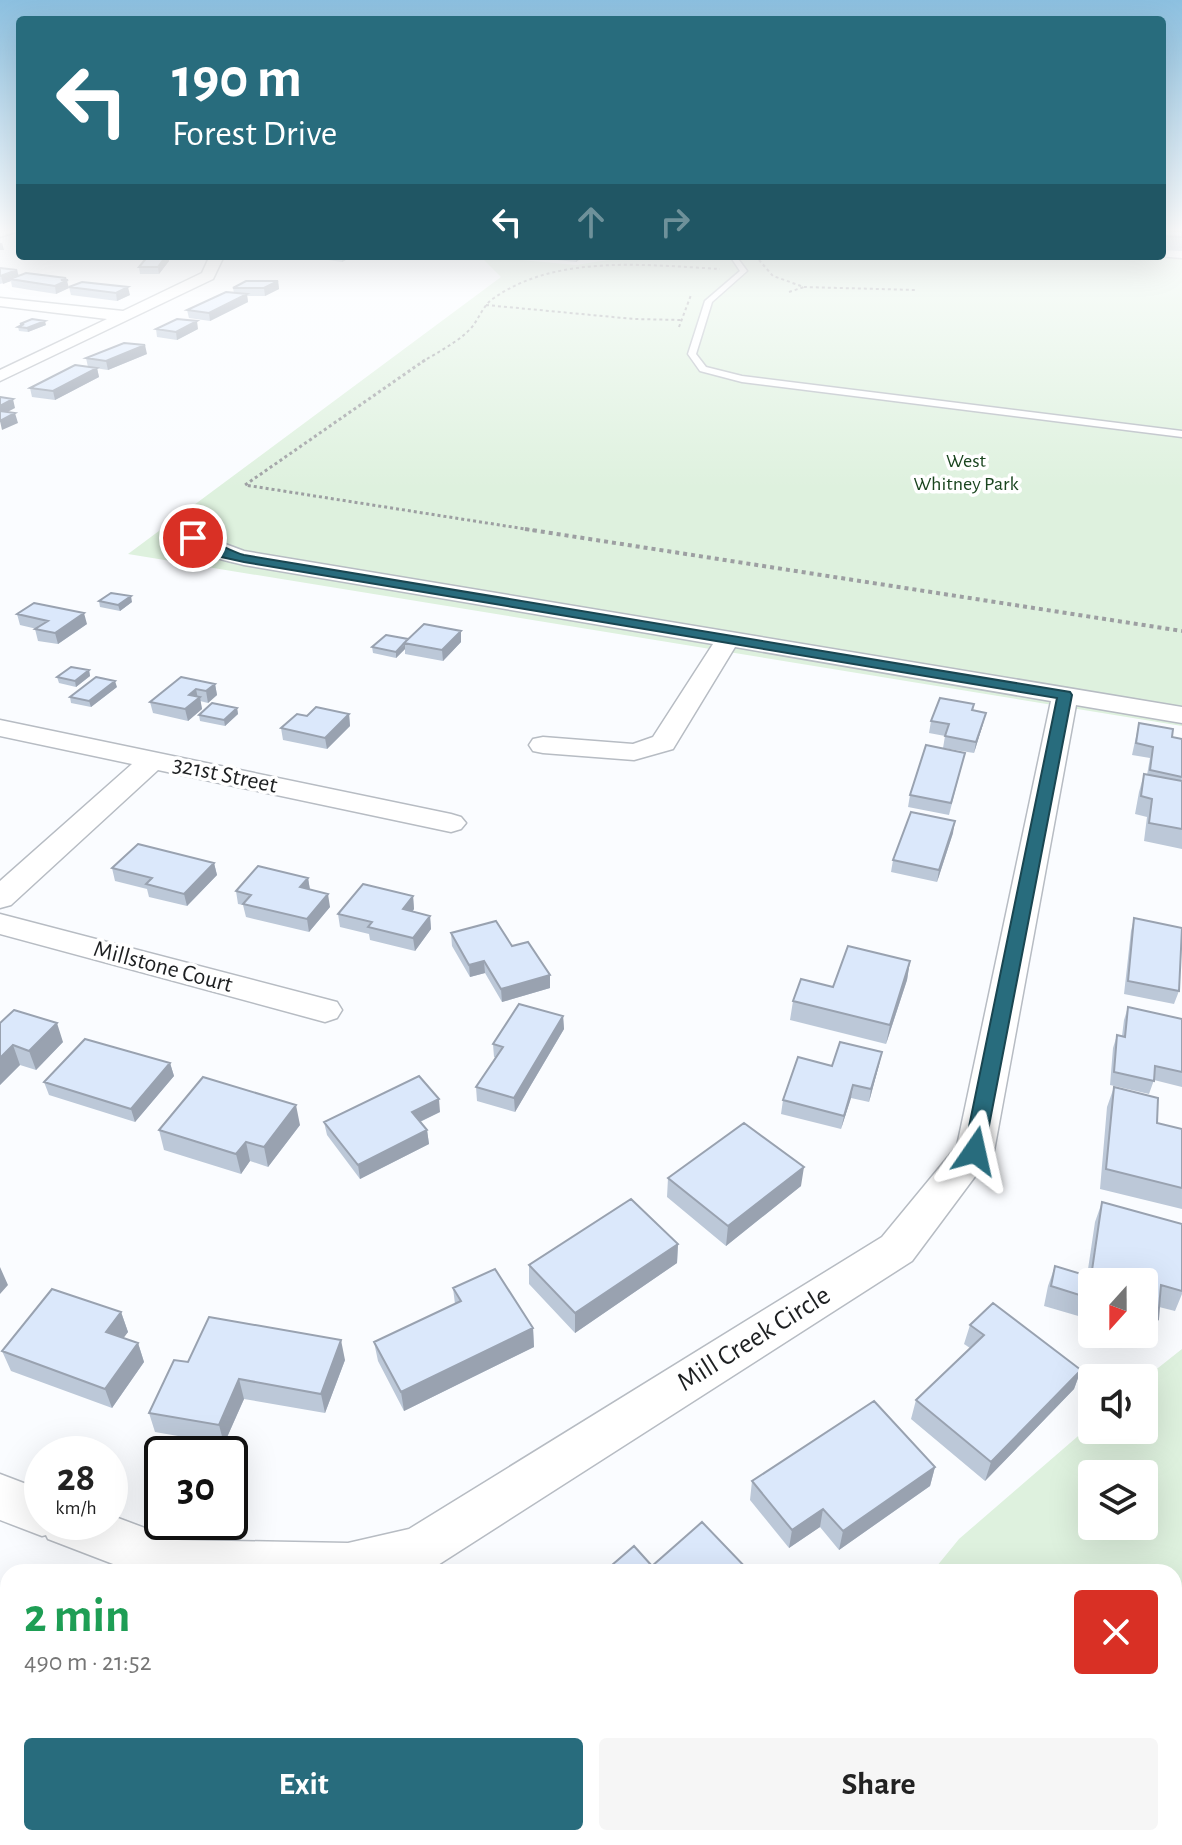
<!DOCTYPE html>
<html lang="en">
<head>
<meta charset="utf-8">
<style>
  :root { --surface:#fff; --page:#f6f6f6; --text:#222; --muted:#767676; --accent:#286c7d }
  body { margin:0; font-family:"Alegreya Sans",sans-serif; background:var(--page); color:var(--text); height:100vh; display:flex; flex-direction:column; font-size:30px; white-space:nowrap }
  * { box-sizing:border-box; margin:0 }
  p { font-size:26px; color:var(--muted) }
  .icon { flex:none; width:44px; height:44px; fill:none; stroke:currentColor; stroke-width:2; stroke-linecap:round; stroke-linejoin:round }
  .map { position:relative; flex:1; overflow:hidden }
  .sheet { position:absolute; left:0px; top:1564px; width:1182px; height:282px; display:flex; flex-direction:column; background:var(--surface); border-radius:24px 24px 0 0; box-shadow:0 8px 32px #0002 }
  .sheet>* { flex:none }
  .guide { position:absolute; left:16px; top:16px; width:1150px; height:244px; border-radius:8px; box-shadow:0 8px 32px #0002; background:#286c7d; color:#fff; overflow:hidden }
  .needle { width:52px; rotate:201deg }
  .buttons { position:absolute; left:1078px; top:1268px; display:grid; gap:16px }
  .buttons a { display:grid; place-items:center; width:80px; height:80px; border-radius:8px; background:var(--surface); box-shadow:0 8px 32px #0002; font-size:40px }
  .speed { position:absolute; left:24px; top:1436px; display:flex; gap:16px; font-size:40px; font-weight:700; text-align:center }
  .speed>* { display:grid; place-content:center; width:104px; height:104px; border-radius:50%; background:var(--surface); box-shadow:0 8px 32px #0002; line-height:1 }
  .speed small { font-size:20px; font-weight:400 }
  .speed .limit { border:4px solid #111; border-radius:12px; background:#fff; color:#111 }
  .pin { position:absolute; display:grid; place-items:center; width:68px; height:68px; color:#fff; margin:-34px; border:4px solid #fff; border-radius:50%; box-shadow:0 2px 8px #0007 }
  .me { position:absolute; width:88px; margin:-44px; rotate:11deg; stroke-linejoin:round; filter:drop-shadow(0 0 6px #0008) }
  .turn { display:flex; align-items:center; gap:28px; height:168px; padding:0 24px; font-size:36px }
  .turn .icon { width:104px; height:104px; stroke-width:2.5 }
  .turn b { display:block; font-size:56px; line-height:68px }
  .lanes { display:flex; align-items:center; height:76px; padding:0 24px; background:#0003; justify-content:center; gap:40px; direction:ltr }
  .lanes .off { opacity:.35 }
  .round { display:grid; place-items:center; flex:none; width:84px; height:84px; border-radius:8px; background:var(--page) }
  .head { display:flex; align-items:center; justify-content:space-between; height:136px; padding:0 24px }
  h1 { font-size:48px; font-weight:700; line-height:60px; color:#1e9e55 }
  .button { display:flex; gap:16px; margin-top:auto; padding:16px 24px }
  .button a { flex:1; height:92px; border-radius:8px; background:var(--accent); color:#fff; font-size:32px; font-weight:700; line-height:92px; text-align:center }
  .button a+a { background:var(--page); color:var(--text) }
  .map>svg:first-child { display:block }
  .green { fill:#def1de; fill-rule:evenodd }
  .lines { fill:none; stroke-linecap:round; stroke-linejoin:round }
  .lane-casing { stroke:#b7bcc3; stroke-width:3 }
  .street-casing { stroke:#b7bcc3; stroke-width:3 }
  .path-far2 { stroke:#9d9fa2; stroke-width:2; stroke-dasharray:3 3; stroke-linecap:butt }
  .path-far1 { stroke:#9d9fa2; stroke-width:3; stroke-dasharray:3 3; stroke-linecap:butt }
  .path { stroke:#9d9fa2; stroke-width:4; stroke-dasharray:4 4; stroke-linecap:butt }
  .lane { fill:#fff; fill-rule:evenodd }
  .street { fill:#fff; fill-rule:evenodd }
  .wall { fill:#bcc8d8 }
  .shaded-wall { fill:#99a2b0 }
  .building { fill:#dbe8fb; stroke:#99a2b0; stroke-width:2 }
  .route { fill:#286c7d; stroke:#1a4651; stroke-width:2 }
  .labels { text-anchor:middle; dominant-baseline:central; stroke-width:7; stroke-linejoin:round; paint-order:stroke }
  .far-park-label { font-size:20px; fill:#1a451f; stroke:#fff }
  .street-label { font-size:24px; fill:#1e2022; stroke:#fff }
  .near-street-label { font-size:28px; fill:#1e2022; stroke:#fff }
</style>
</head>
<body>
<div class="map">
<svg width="1182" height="1845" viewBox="0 0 1182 1845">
  <rect width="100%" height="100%" fill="#fafcff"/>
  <!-- green -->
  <path class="green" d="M 1182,231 L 1182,726 L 128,554 L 501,277 L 480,256 L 576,265 L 633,256 L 1162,256 Z
    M 1182,1349 L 1182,1845 L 795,1845 L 796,1838 L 1174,1838 L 1174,1572 L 932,1572 L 959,1539 L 1092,1424 L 1092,1430 L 1144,1430 L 1144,1379 ZM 1092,1474 L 1144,1474 L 1144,1526 L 1092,1526 Z"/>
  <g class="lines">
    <!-- lane casing -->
    <g class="lane-casing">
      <path id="lane" d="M 730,256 L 736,256 L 747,271 L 712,302 L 696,354 L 706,367 L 742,376 L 1182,431 L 1182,437 L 742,382 L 700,371 L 688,354 L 705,301 L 740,271 Z"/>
    </g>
    <!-- street casing -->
    <g class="street-casing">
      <path id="street" d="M 0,231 L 18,231 L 0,237 Z
        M 1162,249 L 1182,250 L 1182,258 L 1158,256 L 1162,256 Z
        M 201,256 L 223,258 L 213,279 L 0,381 L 0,370 L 107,319 L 0,306 L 0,298 L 123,311 L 202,273 L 208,260 Z
        M 193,532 L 244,551 L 1182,707 L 1182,723 L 1076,705 L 994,1151 L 912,1261 L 427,1572 L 134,1572 L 48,1539 L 46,1535 L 42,1536 L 0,1520 L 0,1474 L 42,1490 L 42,1522 L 110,1522 L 110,1515 L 177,1540 L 348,1543 L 409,1529 L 882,1237 L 957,1146 L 1051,701 L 735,647 L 673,749 L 634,760 L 543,753 L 533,751 L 529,745 L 533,739 L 543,737 L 633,744 L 653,737 L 713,644 L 244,565 C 223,560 197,555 182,538 Z
        M 0,720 L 451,814 L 461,817 L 466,823 L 461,829 L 451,832 L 158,770 L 11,905 L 0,908 L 0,881 L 132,764 L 0,736 Z
        M 0,914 L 337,1002 L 342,1010 L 337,1018 L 325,1022 L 0,934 Z
        M 385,1838 L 443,1838 L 442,1845 L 384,1845 Z"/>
    </g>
    <!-- path-far2 -->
    <path class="path-far2" d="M 759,260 L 773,276 L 804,287 L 915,290
      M 789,292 L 804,287
      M 486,305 L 634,319 L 683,320
      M 679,327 L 691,295
      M 422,362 C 438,352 460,341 472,327 C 480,317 483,305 494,298 C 556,254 648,265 720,269"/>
    <!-- path-far1 -->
    <path class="path-far1" d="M 425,360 L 245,485 L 538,531"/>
    <!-- path -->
    <path class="path" d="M 525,529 L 1182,631"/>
    <!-- lane -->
    <use href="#lane" class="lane"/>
    <!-- street -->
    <use href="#street" class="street"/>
  </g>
  <!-- wall -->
  <path class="wall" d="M 1162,231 L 1182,231 L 1182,251 L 1162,250 Z
    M 25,256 L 67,256 L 58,260 Z
    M 148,256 L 168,256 L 169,261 L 159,274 L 140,274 L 139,267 Z
    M 301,256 L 353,256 L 342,262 Z
    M 518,256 L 583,256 L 583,257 L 576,262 Z
    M 0,268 L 17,270 L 19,276 L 66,278 L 69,288 L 56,294 L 12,287 L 11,281 L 0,284 Z
    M 278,281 L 279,289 L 265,296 L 247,296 L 248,302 L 210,321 L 189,318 L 187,310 L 234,293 L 233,288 Z
    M 69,287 L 130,295 L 117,301 L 71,295 Z
    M 20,324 L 46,325 L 28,332 L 19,331 L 18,327 L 21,326 Z
    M 156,329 L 198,329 L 177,340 L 157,337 Z
    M 147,354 L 108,370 L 88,367 L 86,358 Z
    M 97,368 L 99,377 L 55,400 L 32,397 L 30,388 Z
    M 99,601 L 132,602 L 120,611 L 100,607 Z
    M 17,614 L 87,624 L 58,644 L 38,641 L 35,629 L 37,629 L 20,625 Z
    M 408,639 L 461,642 L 443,661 L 405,654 L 405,649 L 396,658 L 373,653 L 372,647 Z
    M 89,670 L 90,676 L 76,687 L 59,683 L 57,677 Z
    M 215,684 L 217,695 L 208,703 L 200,701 L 202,709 L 188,721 L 153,713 L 150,702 Z
    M 117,687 L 91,707 L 71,703 L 70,697 Z
    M 974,704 L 973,710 L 983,724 L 974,753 L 943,748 L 945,736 L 929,733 L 931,721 Z
    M 237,708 L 238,714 L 225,726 L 200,721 L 199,715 Z
    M 349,714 L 350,726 L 327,749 L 283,740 L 281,728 L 307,716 Z
    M 1139,723 L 1172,737 L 1182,739 L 1182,849 L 1144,841 L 1147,817 L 1135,814 L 1139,792 L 1144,774 L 1147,775 L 1150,758 L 1132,755 Z
    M 965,753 L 949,815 L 908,807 L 910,795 Z
    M 953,833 L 937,882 L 891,872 L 893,860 Z
    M 214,863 L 217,875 L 187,906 L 149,897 L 147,889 L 115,881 L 112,868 Z
    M 308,878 L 310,890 L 330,907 L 309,932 L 246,917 L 243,905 L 238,904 L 236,891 Z
    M 413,896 L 414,909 L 412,912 L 430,916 L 431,929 L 415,951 L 370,940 L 369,934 L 340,927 L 338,914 Z
    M 1134,918 L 1179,991 L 1174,1004 L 1124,994 L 1131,931 Z
    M 451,933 L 512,946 L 550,975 L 550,988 L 502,1002 L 485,973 L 470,977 L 452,946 Z
    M 910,961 L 907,980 L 886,1044 L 790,1020 L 793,1001 Z
    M 1128,1007 L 1182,1019 L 1182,1087 L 1154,1080 L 1149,1094 L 1110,1085 L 1113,1048 L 1117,1035 L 1122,1036 L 1124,1020 Z
    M 563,1016 L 564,1029 L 515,1112 L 477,1101 L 476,1087 L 496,1058 L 494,1057 L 493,1044 Z
    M 0,1023 L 63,1042 L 36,1070 L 20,1065 L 0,1085 Z
    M 882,1052 L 879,1065 L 869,1102 L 851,1098 L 841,1129 L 781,1114 L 783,1100 L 832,1066 Z
    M 170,1063 L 174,1076 L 135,1122 L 49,1095 L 44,1082 Z
    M 1114,1087 L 1157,1123 L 1182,1129 L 1182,1209 L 1100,1189 L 1107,1107 Z
    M 440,1112 L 420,1122 L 427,1130 L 429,1144 L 360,1179 L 327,1135 L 324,1122 Z
    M 300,1125 L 268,1167 L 250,1161 L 241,1174 L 164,1150 L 159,1130 Z
    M 668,1178 L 801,1186 L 726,1246 L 667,1197 Z
    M 1102,1202 L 1182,1224 L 1182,1294 L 1175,1311 L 1159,1307 L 1158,1319 L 1150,1338 L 1137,1334 L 1144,1334 L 1144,1282 L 1092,1282 L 1092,1320 L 1044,1306 L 1048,1286 L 1055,1266 L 1087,1276 L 1095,1222 Z
    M 678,1244 L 677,1263 L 575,1333 L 529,1284 L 529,1265 Z
    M 453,1288 L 533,1328 L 534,1347 L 404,1411 L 378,1361 L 374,1342 L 455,1304 Z
    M 121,1312 L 128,1332 L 123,1338 L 138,1343 L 144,1362 L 112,1408 L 11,1371 L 2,1351 Z
    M 970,1325 L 1081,1370 L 1074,1389 L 985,1481 L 911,1419 L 916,1400 L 970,1348 L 964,1344 Z
    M 345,1360 L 325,1413 L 244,1399 L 224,1444 L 155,1432 L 149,1413 L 188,1362 Z
    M 935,1467 L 930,1486 L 839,1550 L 820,1527 L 789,1548 L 750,1500 L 752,1481 Z
    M 0,1691 L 8,1694 L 8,1818 L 0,1814 Z
    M 101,1838 L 271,1838 L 268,1845 L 115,1845 Z"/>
  <!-- shaded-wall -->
  <path class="shaded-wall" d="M 0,243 L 2,243 L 4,250 L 0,250 Z
    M 166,256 L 168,256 L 169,261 L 159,274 L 158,267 Z
    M 342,256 L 353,256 L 342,262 Z
    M 576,256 L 583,256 L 583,257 L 576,262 Z
    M 17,270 L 19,278 L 10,279 L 11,281 L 3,284 L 1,276 Z
    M 66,278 L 69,288 L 56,294 L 55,286 L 61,280 Z
    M 278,281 L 279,289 L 265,296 L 264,288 Z
    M 128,287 L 130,295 L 117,301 L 116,293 Z
    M 247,294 L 248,302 L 210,321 L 209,313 Z
    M 45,321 L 46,325 L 28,332 L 27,328 Z
    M 197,321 L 198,329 L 177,340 L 176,332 Z
    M 145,345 L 147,354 L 108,370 L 106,361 Z
    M 97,368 L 99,377 L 55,400 L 53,391 Z
    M 13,399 L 15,408 L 0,416 L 0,406 Z
    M 15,413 L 18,423 L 2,430 L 0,421 Z
    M 131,596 L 132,602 L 120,611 L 118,605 Z
    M 84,613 L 87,624 L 58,644 L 55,633 Z
    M 461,631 L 461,642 L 443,661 L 442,650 Z
    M 405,644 L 405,649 L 396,658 L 396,652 Z
    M 89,670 L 90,676 L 76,687 L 75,681 Z
    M 115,681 L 117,687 L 91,707 L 89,701 Z
    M 215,684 L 217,695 L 208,703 L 206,691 Z
    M 196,689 L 198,699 L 200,697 L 202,709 L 188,721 L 185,709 L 189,695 Z
    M 237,708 L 238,714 L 225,726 L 224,720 Z
    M 986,713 L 983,724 L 974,753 L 976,742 Z
    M 349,714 L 350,726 L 327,749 L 325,738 Z
    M 955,821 L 953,833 L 937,882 L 939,870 Z
    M 214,863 L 217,875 L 187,906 L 184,894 Z
    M 308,878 L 310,890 L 300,887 Z
    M 328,894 L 330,907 L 309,932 L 307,919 Z
    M 413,896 L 414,909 L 404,922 L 403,909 Z
    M 430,916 L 431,929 L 415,951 L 413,938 Z
    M 484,961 L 485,973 L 470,977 L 469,965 Z
    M 910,961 L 907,980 L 886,1044 L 890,1025 Z
    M 550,975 L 550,988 L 502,1002 L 501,989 Z
    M 563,1016 L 564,1029 L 515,1112 L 514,1098 Z
    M 57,1023 L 63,1042 L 36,1070 L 29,1051 Z
    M 13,1045 L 20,1065 L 0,1085 L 0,1058 Z
    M 882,1052 L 879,1065 L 869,1102 L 871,1089 Z
    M 170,1063 L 174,1076 L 135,1122 L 131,1109 Z
    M 853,1085 L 851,1098 L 841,1129 L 844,1116 Z
    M 439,1099 L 440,1112 L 413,1125 L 412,1112 Z
    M 296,1105 L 300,1125 L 268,1167 L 264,1147 Z
    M 427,1130 L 429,1144 L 360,1179 L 358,1165 Z
    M 246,1142 L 250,1161 L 241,1174 L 236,1154 Z
    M 804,1167 L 801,1186 L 726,1246 L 728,1226 Z
    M 678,1244 L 677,1263 L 575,1333 L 575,1313 Z
    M 0,1267 L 8,1285 L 0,1294 Z
    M 121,1312 L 128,1332 L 113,1352 L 106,1332 Z
    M 533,1328 L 534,1347 L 404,1411 L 401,1392 Z
    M 341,1340 L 345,1360 L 325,1413 L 321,1394 Z
    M 138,1343 L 144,1362 L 112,1408 L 105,1389 Z
    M 1081,1370 L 1074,1389 L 985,1481 L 991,1462 Z
    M 239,1379 L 244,1399 L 224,1444 L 219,1425 Z
    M 935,1467 L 930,1486 L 839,1550 L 843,1531 Z
    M 823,1509 L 820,1527 L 789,1548 L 792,1530 Z
    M 257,1838 L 271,1838 L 268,1845 L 254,1845 Z"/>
  <!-- building -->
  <path class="building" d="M 1162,231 L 1182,231 L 1182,237 L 1162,236 Z
    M 148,256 L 166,256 L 158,267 L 139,267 Z
    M 0,268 L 17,270 L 0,276 Z
    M 26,273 L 66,278 L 61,280 L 68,280 L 55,286 L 10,279 Z
    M 246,281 L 278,281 L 264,288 L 233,288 Z
    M 82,282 L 128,287 L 116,293 L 69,287 Z
    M 226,292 L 247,294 L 209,313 L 187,310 Z
    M 32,319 L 45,321 L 27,328 L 18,327 L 24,324 L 20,324 Z
    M 177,319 L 197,321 L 176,332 L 156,329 Z
    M 124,343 L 145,345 L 106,361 L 86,358 Z
    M 75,365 L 97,368 L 53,391 L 30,388 Z
    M 0,397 L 13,399 L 0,406 Z
    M 0,411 L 15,413 L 0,421 Z
    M 111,593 L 131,596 L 118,605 L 99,601 Z
    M 34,603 L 84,613 L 55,633 L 35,629 L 48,621 L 17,614 Z
    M 424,624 L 461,631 L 442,650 L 404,643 Z
    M 386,635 L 408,639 L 396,652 L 372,647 Z
    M 71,667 L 89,670 L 75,681 L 57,677 Z
    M 96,677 L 115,681 L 89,701 L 70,697 Z
    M 181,677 L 215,684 L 206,691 L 196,689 L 189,695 L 200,697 L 185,709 L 150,702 Z
    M 940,698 L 974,704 L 972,710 L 986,713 L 976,742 L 945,736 L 949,724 L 931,721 Z
    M 212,703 L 237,708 L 224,720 L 199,715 Z
    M 316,707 L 349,714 L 325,738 L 281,728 L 297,714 L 307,716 Z
    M 1139,723 L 1173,729 L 1172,737 L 1182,739 L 1182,777 L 1150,770 L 1153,747 L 1136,743 Z
    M 926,745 L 965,753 L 951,803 L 910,795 Z
    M 1144,774 L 1182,781 L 1182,829 L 1149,823 L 1152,799 L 1141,796 Z
    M 911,812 L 955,821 L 939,870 L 893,860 Z
    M 138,844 L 214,863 L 184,894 L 146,884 L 152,878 L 112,868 Z
    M 258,866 L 308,878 L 300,887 L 328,894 L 307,919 L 243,904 L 251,895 L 236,891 Z
    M 363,884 L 413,896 L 403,909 L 430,916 L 413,938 L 368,927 L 372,922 L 338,914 Z
    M 1134,918 L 1182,928 L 1179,991 L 1128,981 Z
    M 496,921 L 512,946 L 528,942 L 550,975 L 501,989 L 484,961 L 469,965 L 451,933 Z
    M 848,946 L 910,961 L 890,1025 L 793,1001 L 801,979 L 833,987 Z
    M 519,1004 L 563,1016 L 514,1098 L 476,1087 L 503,1047 L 493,1044 Z
    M 1128,1007 L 1182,1019 L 1182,1072 L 1155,1066 L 1154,1081 L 1114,1072 L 1117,1035 L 1125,1037 Z
    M 14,1010 L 57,1023 L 29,1051 L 13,1045 L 0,1058 L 0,1023 Z
    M 85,1039 L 170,1063 L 131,1109 L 44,1082 Z
    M 840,1042 L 882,1052 L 871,1089 L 853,1085 L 844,1116 L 783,1100 L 798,1057 L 832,1066 Z
    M 419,1076 L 439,1099 L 412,1112 L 427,1130 L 358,1165 L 324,1122 Z
    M 203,1077 L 296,1105 L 264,1147 L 246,1142 L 236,1154 L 159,1130 Z
    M 1114,1087 L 1158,1098 L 1157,1123 L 1182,1129 L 1182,1188 L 1106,1169 Z
    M 744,1123 L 804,1167 L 728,1226 L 668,1178 Z
    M 631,1199 L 678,1244 L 575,1313 L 529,1265 Z
    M 1102,1202 L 1182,1224 L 1182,1291 L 1161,1285 L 1158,1319 L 1144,1314 L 1144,1282 L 1092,1282 L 1092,1299 L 1051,1286 L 1055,1266 L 1091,1277 Z
    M 495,1269 L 533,1328 L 401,1392 L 374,1342 L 461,1301 L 453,1288 Z
    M 52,1289 L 121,1312 L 106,1332 L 138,1343 L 105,1389 L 2,1351 Z
    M 993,1303 L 1081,1370 L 991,1462 L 916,1400 L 984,1335 L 970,1325 Z
    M 209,1317 L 341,1340 L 321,1394 L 239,1379 L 219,1425 L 149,1413 L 174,1360 L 188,1362 Z
    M 874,1401 L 935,1467 L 843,1531 L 823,1509 L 792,1530 L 752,1481 Z
    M 702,1522 L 750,1572 L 604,1572 L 634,1546 L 652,1566 Z
    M 0,1691 L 8,1694 L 8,1807 L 0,1804 Z
    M 125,1838 L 257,1838 L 254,1845 L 131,1845 L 133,1842 Z"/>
  <!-- sky -->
  <linearGradient id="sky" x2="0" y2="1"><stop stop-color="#8cc0e0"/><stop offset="0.47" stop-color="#fdfeff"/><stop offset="1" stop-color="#fdfeff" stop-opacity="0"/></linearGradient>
  <rect width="1182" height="489" fill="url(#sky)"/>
  <!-- route -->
  <path class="route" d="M 189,536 C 206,535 226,550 244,555 L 1070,692 L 1072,695 L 983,1157 L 975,1159 L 967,1157 L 964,1151 L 1057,698 L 244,562 L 217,556 L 189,541 Z"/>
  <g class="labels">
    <!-- far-park labels -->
    <g class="far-park-label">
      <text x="966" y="461">West<tspan x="966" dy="23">Whitney Park</tspan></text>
    </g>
    <!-- street labels -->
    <g class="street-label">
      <text transform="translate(225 775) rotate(12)">321st Street</text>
      <text transform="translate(163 967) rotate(15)">Millstone Court</text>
    </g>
    <!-- near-street labels -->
    <g class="near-street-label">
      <text transform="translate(754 1339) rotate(-32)">Mill Creek Circle</text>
    </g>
  </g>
</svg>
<div class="buttons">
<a><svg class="needle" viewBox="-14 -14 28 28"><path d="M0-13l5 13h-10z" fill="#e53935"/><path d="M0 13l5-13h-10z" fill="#767676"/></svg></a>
<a><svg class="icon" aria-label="sound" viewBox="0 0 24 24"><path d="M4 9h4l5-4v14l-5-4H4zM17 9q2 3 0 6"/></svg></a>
<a><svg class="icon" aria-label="layers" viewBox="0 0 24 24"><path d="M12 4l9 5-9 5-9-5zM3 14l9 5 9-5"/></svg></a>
</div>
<div class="speed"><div>28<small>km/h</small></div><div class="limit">30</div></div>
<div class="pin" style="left:193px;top:538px;background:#d93025"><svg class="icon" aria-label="arrive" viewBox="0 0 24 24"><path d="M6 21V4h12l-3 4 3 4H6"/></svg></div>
<svg class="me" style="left:975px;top:1151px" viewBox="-20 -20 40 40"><path d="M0-17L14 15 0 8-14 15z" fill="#286c7d" stroke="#fff" stroke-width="4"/></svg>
<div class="guide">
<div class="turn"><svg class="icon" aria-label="left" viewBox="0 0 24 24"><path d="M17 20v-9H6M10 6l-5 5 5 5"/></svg><div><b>190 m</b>Forest Drive</div></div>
<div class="lanes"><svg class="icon" aria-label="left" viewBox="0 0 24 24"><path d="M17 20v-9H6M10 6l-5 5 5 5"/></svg><svg class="icon off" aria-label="ahead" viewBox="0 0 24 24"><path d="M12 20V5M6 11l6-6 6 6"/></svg><svg class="icon off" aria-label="right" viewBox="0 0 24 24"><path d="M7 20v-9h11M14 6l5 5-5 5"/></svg></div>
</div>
<section class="sheet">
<div class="head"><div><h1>2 min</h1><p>490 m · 21:52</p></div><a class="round" style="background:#d93025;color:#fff"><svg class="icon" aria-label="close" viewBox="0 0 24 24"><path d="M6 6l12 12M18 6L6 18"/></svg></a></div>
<div class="button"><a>Exit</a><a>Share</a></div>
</section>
</div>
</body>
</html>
